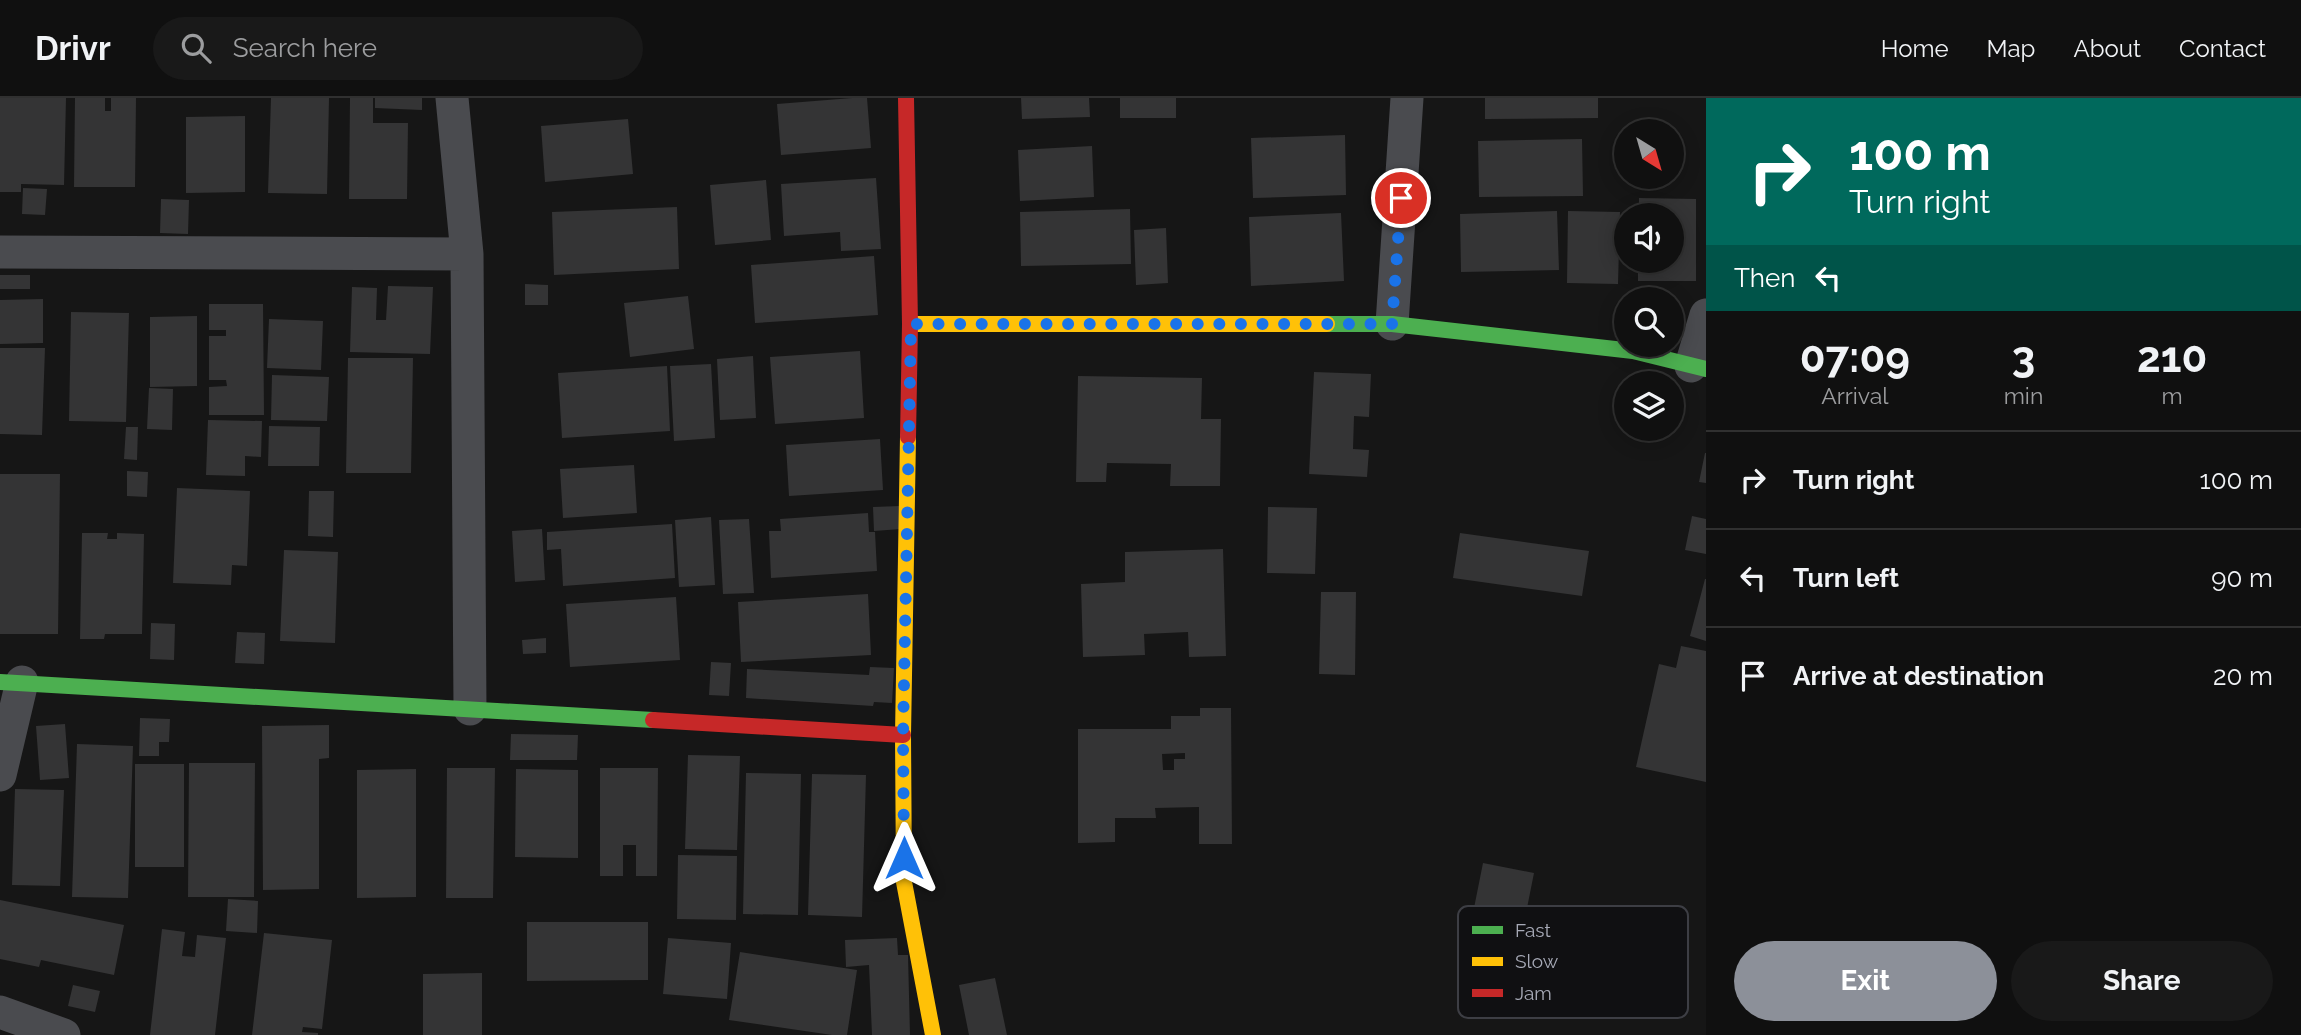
<!DOCTYPE html>
<html lang="en">
<head>
<meta charset="utf-8">
<style>
  :root { --surface:#101010; --page:#191919; --text:#f1f3f6; --muted:#9c9d9f; --line:#303030; --accent:#8c9099 }
  body { margin:0; font-family:Raleway,sans-serif; background:var(--page); color:var(--text); height:100vh; display:flex; flex-direction:column; font-size:26px; white-space:nowrap }
  * { box-sizing:border-box; margin:0 }
  p { font-size:23px; color:var(--muted) }
  .icon { flex:none; width:38px; height:38px; fill:none; stroke:currentColor; stroke-width:2; stroke-linecap:round; stroke-linejoin:round }
  .map { position:relative; flex:1; overflow:hidden }
  .side { display:flex; flex-direction:column; background:var(--surface); width:595px }
  .side>* { flex:none }
  .guide { background:#00695c; color:#fff; overflow:hidden }
  .needle { width:46px; rotate:143deg }
  .tools { position:absolute; left:1614px; top:21px; display:grid; gap:14px }
  .tools a { display:grid; place-items:center; width:70px; height:70px; border-radius:50%; background:var(--surface); box-shadow:0 4px 18px #0003,0 0 0 2px var(--line); font-size:35px }
  .pin { position:absolute; display:grid; place-items:center; width:60px; height:60px; color:#fff; margin:-30px; border:4px solid #fff; border-radius:50%; box-shadow:0 2px 7px #0007 }
  .me { position:absolute; width:77px; margin:-38px; rotate:0deg; stroke-linejoin:round; filter:drop-shadow(0 0 5px #0008) }
  .turn { display:flex; align-items:center; gap:24px; height:147px; padding:0 28px; font-size:32px }
  .turn .icon { width:91px; height:91px; stroke-width:2.5 }
  .turn b { display:block; font-size:49px; line-height:60px }
  .then { display:flex; align-items:center; height:66px; padding:0 28px; background:#0003; gap:14px; font-size:26px }
  .eta { display:flex; justify-content:space-evenly; align-items:center; height:119px; text-align:center }
  .eta b { font-size:42px; font-weight:700; line-height:49px }
  .action { display:flex; gap:14px; margin-top:auto; padding:14px 28px }
  .action a { flex:1; height:80px; border-radius:42px; background:var(--accent); color:#fff; font-size:28px; font-weight:700; line-height:80px; text-align:center }
  .action a+a { background:var(--page); color:var(--text) }
  ul { padding:0; list-style:none }
  li { display:flex; align-items:center; gap:21px; height:98px; padding:0 28px; border-top:2px solid var(--line) }
  li div { flex:1 }
  li b { display:block; font-size:26px }
  li em { font-style:normal }
  header { display:flex; align-items:center; gap:42px; box-sizing:border-box; height:98px; padding:0 35px; background:var(--surface); border-bottom:2px solid var(--line) }
  header strong { font-size:33px }
  nav { display:flex; gap:38px; margin-inline-start:auto; font-size:24px }
  .search { width:490px; height:63px; background:var(--page); display:flex; align-items:center; gap:18px; box-sizing:border-box; padding:0 24px; border-radius:38px; color:var(--muted); font-size:26px }
  main { display:flex; flex:1; min-height:0 }
  .map>svg:first-child { display:block }
  .building { fill:#343435; fill-rule:evenodd }
  .lines { fill:none; stroke-linecap:round; stroke-linejoin:round }
  .street { stroke:#4a4b4f; stroke-width:33 }
  .fast { stroke:#4caf50; stroke-width:16 }
  .slow { stroke:#ffc107; stroke-width:16 }
  .jam { stroke:#c62828; stroke-width:16 }
  .route { stroke:#1a73e8; stroke-width:12; stroke-dasharray:0 21.6 }
  .key { fill:#101012; stroke:#3d3e44; stroke-width:2 }
  .key-label { font-size:19px; fill:#a7aab7 }
</style>
</head>
<body>
<header>
<strong>Drivr</strong>
<div class="search"><svg class="icon" aria-label="search" viewBox="0 0 24 24"><circle cx="10" cy="10" r="6"/><path d="M15 15l6 6"/></svg>Search here</div>
<nav><a>Home</a><a>Map</a><a>About</a><a>Contact</a></nav>
</header>
<main>
<div class="map">
<svg width="1706" height="937" viewBox="0 0 1706 937">
  <rect width="100%" height="100%" fill="#161616"/>
  <!-- building -->
  <path class="building" d="M 0,0 L 66,0 L 64,87 L 21,86 L 21,94 L 0,94 Z
    M 75,0 L 105,0 L 105,13 L 111,13 L 111,0 L 136,0 L 135,89 L 74,89 Z
    M 271,0 L 329,0 L 327,96 L 268,95 Z
    M 350,0 L 373,0 L 373,25 L 408,25 L 407,101 L 349,101 Z
    M 375,0 L 422,0 L 422,12 L 375,10 Z
    M 852,0 L 867,0 L 871,50 L 781,57 L 777,6 Z
    M 1021,0 L 1089,0 L 1090,19 L 1022,21 Z
    M 1120,0 L 1176,0 L 1176,20 L 1120,20 Z
    M 1485,0 L 1598,0 L 1598,20 L 1485,21 Z
    M 245,18 L 245,94 L 186,95 L 186,19 Z
    M 628,21 L 633,76 L 545,84 L 541,28 Z
    M 1345,37 L 1346,97 L 1253,100 L 1251,40 Z
    M 1582,41 L 1583,98 L 1479,99 L 1478,43 Z
    M 1092,48 L 1094,99 L 1020,103 L 1018,52 Z
    M 876,80 L 881,151 L 841,153 L 840,134 L 784,138 L 781,86 Z
    M 766,82 L 771,142 L 715,147 L 710,87 Z
    M 23,90 L 47,91 L 45,117 L 22,116 Z
    M 1639,100 L 1696,101 L 1696,183 L 1638,183 L 1638,163 L 1671,163 L 1671,117 L 1639,117 Z
    M 161,101 L 189,102 L 188,136 L 160,135 Z
    M 677,109 L 679,171 L 554,177 L 552,114 Z
    M 1130,111 L 1131,166 L 1021,168 L 1020,114 Z
    M 1557,113 L 1559,172 L 1461,174 L 1460,116 Z
    M 1568,113 L 1620,114 L 1618,186 L 1567,185 Z
    M 1341,115 L 1344,183 L 1251,188 L 1249,119 Z
    M 1166,130 L 1168,185 L 1136,187 L 1134,132 Z
    M 874,158 L 878,217 L 755,225 L 751,167 Z
    M 0,177 L 30,177 L 30,191 L 0,191 Z
    M 525,186 L 548,187 L 548,207 L 525,207 Z
    M 388,188 L 433,189 L 430,256 L 350,254 L 352,189 L 377,190 L 376,222 L 386,222 Z
    M 688,198 L 694,251 L 630,259 L 624,205 Z
    M 43,201 L 43,245 L 0,246 L 0,202 Z
    M 209,206 L 263,206 L 264,317 L 209,317 L 209,289 L 227,288 L 226,282 L 209,282 L 209,238 L 226,238 L 226,232 L 209,232 Z
    M 71,214 L 129,215 L 126,324 L 69,323 Z
    M 197,218 L 197,288 L 150,289 L 150,219 Z
    M 269,221 L 323,223 L 321,272 L 267,270 Z
    M 0,250 L 45,250 L 42,337 L 0,336 Z
    M 860,253 L 864,320 L 775,326 L 770,259 Z
    M 753,258 L 756,320 L 720,322 L 717,261 Z
    M 348,260 L 413,260 L 411,375 L 346,375 Z
    M 711,266 L 715,340 L 674,343 L 670,268 Z
    M 667,268 L 670,333 L 562,340 L 558,275 Z
    M 1314,274 L 1371,276 L 1369,319 L 1354,318 L 1353,351 L 1369,352 L 1367,379 L 1309,376 Z
    M 272,277 L 329,279 L 327,323 L 271,322 Z
    M 1078,278 L 1202,280 L 1201,321 L 1221,321 L 1220,388 L 1170,388 L 1171,366 L 1107,365 L 1106,384 L 1076,384 Z
    M 149,290 L 173,291 L 172,332 L 147,331 Z
    M 208,322 L 262,323 L 261,359 L 245,358 L 245,378 L 206,377 Z
    M 269,328 L 320,329 L 319,368 L 268,368 Z
    M 126,329 L 138,329 L 137,362 L 124,361 Z
    M 880,341 L 883,392 L 789,398 L 786,347 Z
    M 1705,355 L 1706,355 L 1706,385 L 1699,384 Z
    M 634,367 L 637,415 L 563,420 L 560,371 Z
    M 127,373 L 148,374 L 147,399 L 127,398 Z
    M 0,376 L 60,376 L 58,536 L 0,536 Z
    M 177,390 L 250,393 L 247,468 L 232,467 L 231,487 L 173,485 Z
    M 309,393 L 334,393 L 333,439 L 308,438 Z
    M 900,408 L 901,431 L 874,433 L 873,409 Z
    M 1268,409 L 1317,410 L 1315,476 L 1267,475 Z
    M 868,415 L 869,434 L 875,434 L 877,473 L 771,480 L 769,433 L 781,433 L 780,421 Z
    M 1692,418 L 1706,421 L 1706,456 L 1685,452 Z
    M 711,419 L 715,487 L 679,489 L 675,422 Z
    M 749,421 L 754,495 L 723,496 L 719,422 Z
    M 672,426 L 675,480 L 563,488 L 561,451 L 547,452 L 547,434 Z
    M 542,431 L 545,482 L 515,484 L 512,433 Z
    M 82,435 L 108,435 L 107,441 L 117,441 L 117,435 L 144,436 L 142,536 L 105,536 L 104,541 L 80,541 Z
    M 1460,435 L 1589,453 L 1582,498 L 1453,480 Z
    M 1223,451 L 1226,558 L 1189,559 L 1188,534 L 1144,536 L 1145,557 L 1083,559 L 1081,486 L 1125,484 L 1125,454 Z
    M 284,452 L 338,454 L 335,545 L 280,543 Z
    M 1705,481 L 1706,481 L 1706,543 L 1690,538 Z
    M 1321,494 L 1356,494 L 1355,577 L 1319,576 Z
    M 868,496 L 871,557 L 741,564 L 738,504 Z
    M 676,499 L 680,562 L 570,569 L 566,506 Z
    M 151,525 L 175,526 L 174,562 L 150,561 Z
    M 237,534 L 265,535 L 264,566 L 235,565 Z
    M 546,540 L 546,555 L 523,556 L 522,542 Z
    M 1681,548 L 1706,553 L 1706,684 L 1636,669 L 1659,566 L 1676,570 Z
    M 711,564 L 731,565 L 729,598 L 709,597 Z
    M 870,569 L 894,570 L 892,605 L 874,604 L 873,608 L 746,600 L 747,571 L 869,577 Z
    M 1200,610 L 1231,610 L 1232,746 L 1199,746 L 1199,709 L 1155,710 L 1156,720 L 1115,720 L 1115,744 L 1078,745 L 1078,631 L 1171,631 L 1171,618 L 1200,618 ZM 1185,655 L 1185,661 L 1174,661 L 1174,672 L 1163,672 L 1162,656 Z
    M 140,620 L 170,621 L 169,644 L 159,644 L 159,658 L 139,658 Z
    M 65,626 L 69,680 L 40,682 L 36,628 Z
    M 329,627 L 329,660 L 319,661 L 319,791 L 263,792 L 262,628 Z
    M 511,636 L 578,637 L 577,662 L 510,662 Z
    M 77,646 L 133,648 L 128,800 L 72,799 Z
    M 688,657 L 740,658 L 737,752 L 685,751 Z
    M 189,665 L 255,665 L 254,799 L 188,799 Z
    M 135,666 L 184,666 L 184,769 L 135,769 Z
    M 447,670 L 495,670 L 493,800 L 446,800 Z
    M 600,670 L 658,670 L 657,778 L 636,778 L 636,747 L 623,747 L 623,778 L 600,778 Z
    M 416,671 L 416,799 L 357,800 L 357,672 Z
    M 516,671 L 578,672 L 578,760 L 515,759 Z
    M 746,675 L 801,676 L 798,817 L 743,816 Z
    M 812,676 L 866,677 L 862,819 L 808,817 Z
    M 15,691 L 64,692 L 60,788 L 12,787 Z
    M 678,757 L 737,758 L 736,822 L 677,821 Z
    M 1483,765 L 1534,775 L 1519,850 L 1468,840 Z
    M 228,801 L 258,803 L 257,835 L 226,833 Z
    M 0,802 L 124,827 L 114,877 L 41,862 L 39,869 L 0,861 Z
    M 527,824 L 648,824 L 648,882 L 527,883 Z
    M 162,831 L 185,834 L 182,858 L 195,859 L 197,837 L 226,840 L 215,937 L 150,937 Z
    M 264,835 L 332,842 L 322,931 L 303,929 L 302,934 L 318,935 L 318,937 L 252,937 Z
    M 668,840 L 731,845 L 727,901 L 663,896 Z
    M 897,840 L 898,857 L 908,857 L 910,937 L 872,937 L 869,867 L 846,869 L 845,842 Z
    M 740,854 L 857,872 L 847,937 L 832,937 L 729,922 Z
    M 482,875 L 482,937 L 423,937 L 423,876 Z
    M 995,880 L 1007,937 L 969,937 L 959,887 Z
    M 73,887 L 100,893 L 95,914 L 68,908 Z"/>
  <g class="lines">
    <!-- street -->
    <path class="street" d="M 452,0 L 467,156 L 470,611
      M 0,154 L 467,156
      M 1392,226 L 1407,0
      M 1691,268 L 1706,217
      M 0,677 L 22,584
      M 0,914 L 64,937"/>
    <!-- fast -->
    <path class="fast" d="M 1327,226 L 1392,226 L 1633,253 L 1706,271
      M 0,584 L 653,622"/>
    <!-- slow -->
    <path class="slow" d="M 910,226 L 1327,226
      M 908,339 L 903,637 L 904,784 L 933,937"/>
    <!-- jam -->
    <path class="jam" d="M 906,0 L 910,226 L 908,339
      M 653,622 L 903,637"/>
  </g>
  <g class="lines">
    <!-- route -->
    <path class="route" d="M 904,760 L 903,637 L 911,226 L 1392,226 L 1401,100"/>
  </g>
  <!-- legend -->
  <rect x="1458" y="808" width="230" height="112" rx="10" class="key"/>
  <rect x="1472" y="828" width="31" height="8" fill="#4caf50"/>
  <rect x="1472" y="859" width="31" height="9" fill="#ffc107"/>
  <rect x="1472" y="891" width="31" height="8" fill="#c62828"/>
  <g class="key-label">
    <text x="1515" y="839">Fast</text>
    <text x="1515" y="870">Slow</text>
    <text x="1515" y="902">Jam</text>
  </g>
</svg>
<div class="tools">
<a><svg class="needle" viewBox="-14 -14 28 28"><path d="M0-13l5 13h-10z" fill="#e53935"/><path d="M0 13l5-13h-10z" fill="#9c9d9f"/></svg></a>
<a><svg class="icon" aria-label="sound" viewBox="0 0 24 24"><path d="M4 9h4l5-4v14l-5-4H4zM17 9q2 3 0 6"/></svg></a>
<a><svg class="icon" aria-label="search" viewBox="0 0 24 24"><circle cx="10" cy="10" r="6"/><path d="M15 15l6 6"/></svg></a>
<a><svg class="icon" aria-label="layers" viewBox="0 0 24 24"><path d="M12 4l9 5-9 5-9-5zM3 14l9 5 9-5"/></svg></a>
</div>
<div class="pin" style="left:1401px;top:100px;background:#d93025"><svg class="icon" aria-label="arrive" viewBox="0 0 24 24"><path d="M6 21V4h12l-3 4 3 4H6"/></svg></div>
<svg class="me" style="left:904px;top:760px" viewBox="-20 -20 40 40"><path d="M0-17L14 15 0 8-14 15z" fill="#1a73e8" stroke="#fff" stroke-width="4"/></svg>
</div>
<section class="side">
<div class="guide">
<div class="turn"><svg class="icon" aria-label="right" viewBox="0 0 24 24"><path d="M7 20v-9h11M14 6l5 5-5 5"/></svg><div><b>100 m</b>Turn right</div></div>
<div class="then">Then<svg class="icon" aria-label="left" viewBox="0 0 24 24"><path d="M17 20v-9H6M10 6l-5 5 5 5"/></svg></div>
</div>
<div class="eta">
<div><b>07:09</b><p>Arrival</p></div>
<div><b>3</b><p>min</p></div>
<div><b>210</b><p>m</p></div>
</div>
<ul>
<li><svg class="icon" aria-label="right" viewBox="0 0 24 24"><path d="M7 20v-9h11M14 6l5 5-5 5"/></svg><div><b>Turn right</b></div><em>100 m</em></li>
<li><svg class="icon" aria-label="left" viewBox="0 0 24 24"><path d="M17 20v-9H6M10 6l-5 5 5 5"/></svg><div><b>Turn left</b></div><em>90 m</em></li>
<li><svg class="icon" aria-label="arrive" viewBox="0 0 24 24"><path d="M6 21V4h12l-3 4 3 4H6"/></svg><div><b>Arrive at destination</b></div><em>20 m</em></li>
</ul>
<div class="action"><a>Exit</a><a>Share</a></div>
</section>
</main>
</body>
</html>
